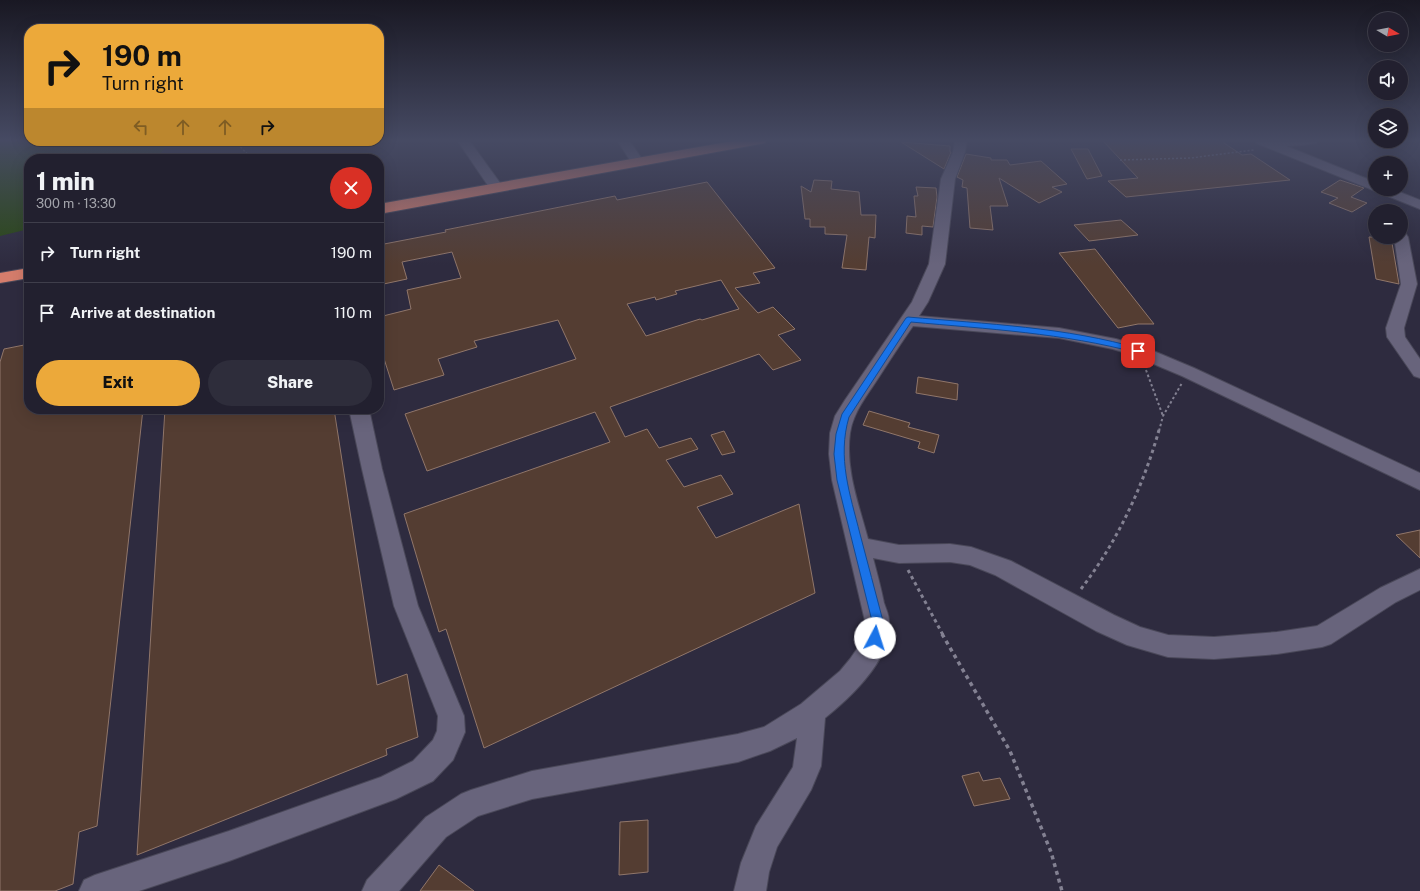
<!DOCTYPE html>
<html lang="en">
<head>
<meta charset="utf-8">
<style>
  :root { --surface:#22202f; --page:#2e2d3b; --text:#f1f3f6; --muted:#a2a3aa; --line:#3f3e4b; --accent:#eca93a }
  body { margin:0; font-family:"Public Sans",sans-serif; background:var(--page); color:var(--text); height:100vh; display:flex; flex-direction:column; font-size:15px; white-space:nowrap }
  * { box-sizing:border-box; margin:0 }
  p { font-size:13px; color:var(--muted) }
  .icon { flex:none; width:22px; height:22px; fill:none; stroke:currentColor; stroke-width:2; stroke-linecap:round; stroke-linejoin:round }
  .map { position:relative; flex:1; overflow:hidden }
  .side { position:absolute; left:24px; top:154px; width:360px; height:260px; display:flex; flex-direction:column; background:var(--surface); border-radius:16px; box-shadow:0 4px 16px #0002,0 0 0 1px var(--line) }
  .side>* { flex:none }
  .top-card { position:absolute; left:24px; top:24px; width:360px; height:122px; border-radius:16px; box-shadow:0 4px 16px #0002,0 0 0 1px var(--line); background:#eca93a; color:#111; overflow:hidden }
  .needle { width:26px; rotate:100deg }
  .tools { position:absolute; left:1368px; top:12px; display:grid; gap:8px }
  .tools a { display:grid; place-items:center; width:40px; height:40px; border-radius:50%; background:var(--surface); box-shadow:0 4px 16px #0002,0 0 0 1px var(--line); font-size:20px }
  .pin { position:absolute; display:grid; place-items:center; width:34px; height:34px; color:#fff; margin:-17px; border-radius:8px; box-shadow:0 2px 6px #0006 }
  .me { position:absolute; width:44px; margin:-22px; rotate:5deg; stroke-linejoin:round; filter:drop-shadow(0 0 3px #0008) }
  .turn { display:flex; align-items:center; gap:14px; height:84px; padding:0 12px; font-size:18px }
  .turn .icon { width:52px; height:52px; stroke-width:2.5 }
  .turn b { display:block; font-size:28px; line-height:34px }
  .lanes { display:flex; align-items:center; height:38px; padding:0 12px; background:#0003; justify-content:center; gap:20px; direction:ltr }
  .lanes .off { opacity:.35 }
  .round { display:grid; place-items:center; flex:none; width:42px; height:42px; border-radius:21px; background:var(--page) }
  .headline { display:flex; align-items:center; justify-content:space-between; height:68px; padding:0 12px }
  h1 { font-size:24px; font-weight:800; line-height:30px }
  .action { display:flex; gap:8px; margin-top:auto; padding:8px 12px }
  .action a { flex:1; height:46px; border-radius:24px; background:var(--accent); color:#111; font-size:16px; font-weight:800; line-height:46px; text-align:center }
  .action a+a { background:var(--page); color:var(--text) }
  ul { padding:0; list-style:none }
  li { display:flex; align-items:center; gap:12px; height:60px; padding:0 12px; border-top:1px solid var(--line) }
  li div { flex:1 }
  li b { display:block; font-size:15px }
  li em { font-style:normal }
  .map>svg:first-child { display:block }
  .green { fill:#294812 }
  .building { fill:#543d32; stroke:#90766a; fill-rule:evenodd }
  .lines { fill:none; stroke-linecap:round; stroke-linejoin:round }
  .minor-casing { stroke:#4a4859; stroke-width:2 }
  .highway-casing { stroke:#4a4859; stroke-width:2 }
  .path-far3 { stroke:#838192; stroke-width:1.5; stroke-dasharray:2 2; stroke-linecap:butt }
  .path-far2 { stroke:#838192; stroke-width:2; stroke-dasharray:2.5 2.5; stroke-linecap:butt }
  .path-far1 { stroke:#838192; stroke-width:3; stroke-dasharray:3.5 3.5; stroke-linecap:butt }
  .path { stroke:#838192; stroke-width:3.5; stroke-dasharray:4 4; stroke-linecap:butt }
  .minor { fill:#68647c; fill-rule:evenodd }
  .highway { fill:#d57d6c; fill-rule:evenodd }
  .route { fill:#1a73e8; stroke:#114b97 }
</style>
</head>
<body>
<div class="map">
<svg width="1420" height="891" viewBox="0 0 1420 891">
  <rect width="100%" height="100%" fill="#2e2b3f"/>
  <!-- green -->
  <path class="green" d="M 0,140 L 169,141 L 157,159 L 29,159 L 29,229 L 0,236 Z"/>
  <!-- building -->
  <path class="building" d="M 1102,140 L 1172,141 L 1170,140 L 1224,140 L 1224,143 L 1242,155 L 1251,154 L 1290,180 L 1126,197 L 1108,181 L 1138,178 Z
    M 901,142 L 950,146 L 950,152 L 951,152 L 944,169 Z
    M 1071,149 L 1088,149 L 1102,176 L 1087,179 Z
    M 966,154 L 991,158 L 991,160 L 1007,160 L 1010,165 L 1041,161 L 1067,184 L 1052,187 L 1062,192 L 1039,203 L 999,178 L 1008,206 L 990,206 L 993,230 L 970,228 L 967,188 L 962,187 L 963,180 L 957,177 Z
    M 814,180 L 832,181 L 831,189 L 859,192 L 861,215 L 876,215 L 875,238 L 869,237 L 866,270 L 842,268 L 847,235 L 825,234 L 825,227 L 810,227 L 810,219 L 805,219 L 801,186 L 811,192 Z
    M 1340,180 L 1364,188 L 1351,197 L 1367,203 L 1352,212 L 1329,203 L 1338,198 L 1321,192 Z
    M 707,182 L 775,268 L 753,273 L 760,283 L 735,288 L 758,313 L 773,307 L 795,329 L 778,335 L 801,360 L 773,370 L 759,354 L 610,407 L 625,437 L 647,429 L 659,448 L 691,438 L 698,449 L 666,460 L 684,487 L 721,475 L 733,494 L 697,507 L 716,538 L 799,504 L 815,593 L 484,748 L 446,629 L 439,632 L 404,514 L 610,442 L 595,412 L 427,471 L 405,414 L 576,359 L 558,320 L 474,341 L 477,347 L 438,359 L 444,375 L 394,390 L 379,343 L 379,317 L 411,309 L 407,290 L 461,278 L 452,252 L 402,262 L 407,279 L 379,285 L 379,245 L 446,232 L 445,230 L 615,196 L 617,200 ZM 721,280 L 739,309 L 702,320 L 700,319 L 646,336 L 627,304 L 655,297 L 656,300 L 677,294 L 675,291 Z
    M 916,187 L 936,188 L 937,197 L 933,227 L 922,226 L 922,235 L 906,233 L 907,216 L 916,217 L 914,196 L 918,196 Z
    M 1121,220 L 1138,235 L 1089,241 L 1074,225 Z
    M 1369,237 L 1391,237 L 1399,284 L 1376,279 Z
    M 1095,249 L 1154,324 L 1138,324 L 1118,328 L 1059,253 Z
    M 29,344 L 29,409 L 143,409 L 97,826 L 79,832 L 73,884 L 55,891 L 0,891 L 0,362 L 4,349 Z
    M 918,377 L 958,384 L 957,400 L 916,393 Z
    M 165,409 L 334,409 L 377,685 L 407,674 L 418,737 L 386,749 L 387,755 L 137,855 Z
    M 869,411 L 910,423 L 908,427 L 939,435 L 934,453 L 918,448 L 920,442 L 863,425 Z
    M 724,431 L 735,452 L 722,455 L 711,435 Z
    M 1420,530 L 1420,558 L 1396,535 Z
    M 979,772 L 983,781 L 1000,778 L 1010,799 L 974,806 L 962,776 Z
    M 648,820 L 648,872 L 619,875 L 620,822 Z
    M 439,865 L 474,891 L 420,891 Z"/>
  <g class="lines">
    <!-- minor casing -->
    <g class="minor-casing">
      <path id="minor" d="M 457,140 L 469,140 L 503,187 L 501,190 L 491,190 Z
        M 617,140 L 629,140 L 644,162 L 643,165 L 633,165 Z
        M 955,140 L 967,140 L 965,152 L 955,179 L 945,264 L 928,302 L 919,316 L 1059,328 L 1116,339 L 1144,347 L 1194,368 L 1420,473 L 1420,490 L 1182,376 L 1132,355 L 1113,349 L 1059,338 L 913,326 C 901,343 890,360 879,377 C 868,394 853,412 850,433 C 845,469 859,505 868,539 L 899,545 L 950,544 L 971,547 L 1011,561 L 1114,615 L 1140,627 L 1168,635 L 1214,637 L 1277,632 L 1317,626 L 1380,588 L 1420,569 L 1420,590 L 1396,602 L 1331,644 L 1322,647 L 1277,654 L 1214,659 L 1168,657 L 1127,645 L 1096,631 L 995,575 L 970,565 L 950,562 L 899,563 L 873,558 C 877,573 881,588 884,603 C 886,609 889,615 889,621 C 893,658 851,697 825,718 L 821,766 L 811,790 L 777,847 L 769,872 L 766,891 L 734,891 L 741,863 L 756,826 L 793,767 L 797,738 L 770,751 L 738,762 L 532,799 L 478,816 L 446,837 L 399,891 L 362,891 L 367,880 L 426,817 L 461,794 L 471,790 L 532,771 L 738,734 L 764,727 L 801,704 L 840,671 L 850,659 L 861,643 L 865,621 L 832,480 L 829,454 L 830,433 L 835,416 L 845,400 L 912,302 L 929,264 L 941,179 L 953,152 Z
        M 1254,140 L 1318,140 L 1316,143 L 1303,145 L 1286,146 L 1375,182 L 1375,189 L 1392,189 L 1420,200 L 1420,209 L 1256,143 Z
        M 1401,233 L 1406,234 L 1408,237 L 1417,284 L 1404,328 L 1405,337 L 1420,359 L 1420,378 L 1414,376 L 1387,337 L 1386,328 L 1401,284 L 1394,237 L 1401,237 Z
        M 349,409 L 369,409 L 382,469 L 418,606 L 464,716 L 465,732 L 453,760 L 433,781 L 396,799 L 229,861 L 139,891 L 79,891 L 84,880 L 95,875 L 229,831 L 381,777 L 413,761 L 433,740 L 437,731 L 438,716 L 394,606 L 362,469 Z"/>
    </g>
    <!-- highway casing -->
    <g class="highway-casing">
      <path id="highway" d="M 738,140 L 767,140 L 765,143 L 760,144 L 379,214 L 379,204 Z
        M 29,268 L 29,278 L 0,283 L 0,273 Z"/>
    </g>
    <!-- path-far3 -->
    <path class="path-far3" d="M 235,141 L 252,159
      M 1120,160 L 1191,158 L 1254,150"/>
    <!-- path-far2 -->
    <path class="path-far2" d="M 1146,370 L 1163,416
      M 1159,431 L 1163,416 L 1182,383"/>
    <!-- path-far1 -->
    <path class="path-far1" d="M 908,570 L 943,635
      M 1081,589 C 1117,542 1143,487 1159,430"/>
    <!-- path -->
    <path class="path" d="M 942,634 L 1010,751 L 1051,852 L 1062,891"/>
    <!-- minor -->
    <use href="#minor" class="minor"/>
    <!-- highway -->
    <use href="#highway" class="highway"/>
  </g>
  <!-- sky -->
  <linearGradient id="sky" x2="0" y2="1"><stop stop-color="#191823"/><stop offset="0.53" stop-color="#464a63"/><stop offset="1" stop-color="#464a63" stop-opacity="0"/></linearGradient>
  <rect width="1420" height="265" fill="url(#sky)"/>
  <!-- route -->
  <path class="route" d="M 908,317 C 986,324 1066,327 1141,349 L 1142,351 L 1138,353 C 1063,333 988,329 911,322 L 849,417 C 837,458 850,494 860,534 C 868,563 875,592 883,621 L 879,642 L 875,643 L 871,642 L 869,638 L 872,621 L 837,480 L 834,454 L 836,434 L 842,414 L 906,318 Z"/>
</svg>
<div class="tools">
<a><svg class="needle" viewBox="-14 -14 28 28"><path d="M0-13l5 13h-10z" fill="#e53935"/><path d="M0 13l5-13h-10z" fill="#a2a3aa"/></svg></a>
<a><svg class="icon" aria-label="sound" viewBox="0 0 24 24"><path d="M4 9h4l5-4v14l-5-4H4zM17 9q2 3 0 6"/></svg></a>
<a><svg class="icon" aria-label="layers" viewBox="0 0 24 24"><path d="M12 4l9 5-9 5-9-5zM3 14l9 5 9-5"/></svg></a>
<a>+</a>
<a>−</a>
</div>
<div class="pin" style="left:1138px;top:351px;background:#d93025"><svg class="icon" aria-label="arrive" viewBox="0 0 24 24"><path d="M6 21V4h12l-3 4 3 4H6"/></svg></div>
<svg class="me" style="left:875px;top:638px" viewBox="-20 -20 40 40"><circle r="19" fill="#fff"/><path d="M0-13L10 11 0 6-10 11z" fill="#1a73e8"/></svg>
<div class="top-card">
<div class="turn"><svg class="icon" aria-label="right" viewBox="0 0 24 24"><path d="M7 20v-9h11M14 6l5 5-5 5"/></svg><div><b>190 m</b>Turn right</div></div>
<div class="lanes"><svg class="icon off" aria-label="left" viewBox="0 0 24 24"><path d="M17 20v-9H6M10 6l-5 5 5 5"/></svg><svg class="icon off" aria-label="ahead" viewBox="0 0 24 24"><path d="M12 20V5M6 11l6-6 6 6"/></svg><svg class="icon off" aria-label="ahead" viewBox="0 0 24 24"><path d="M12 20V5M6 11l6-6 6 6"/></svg><svg class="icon" aria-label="right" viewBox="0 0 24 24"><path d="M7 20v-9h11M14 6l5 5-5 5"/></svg></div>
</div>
<section class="side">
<div class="headline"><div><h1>1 min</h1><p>300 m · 13:30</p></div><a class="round" style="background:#d93025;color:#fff"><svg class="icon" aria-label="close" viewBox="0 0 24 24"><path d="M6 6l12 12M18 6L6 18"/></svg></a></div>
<ul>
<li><svg class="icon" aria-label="right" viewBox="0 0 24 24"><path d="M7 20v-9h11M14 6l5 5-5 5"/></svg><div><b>Turn right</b></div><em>190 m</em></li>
<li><svg class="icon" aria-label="arrive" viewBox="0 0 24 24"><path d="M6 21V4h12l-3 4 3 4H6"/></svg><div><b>Arrive at destination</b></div><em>110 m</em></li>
</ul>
<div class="action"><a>Exit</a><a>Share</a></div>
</section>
</div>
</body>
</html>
